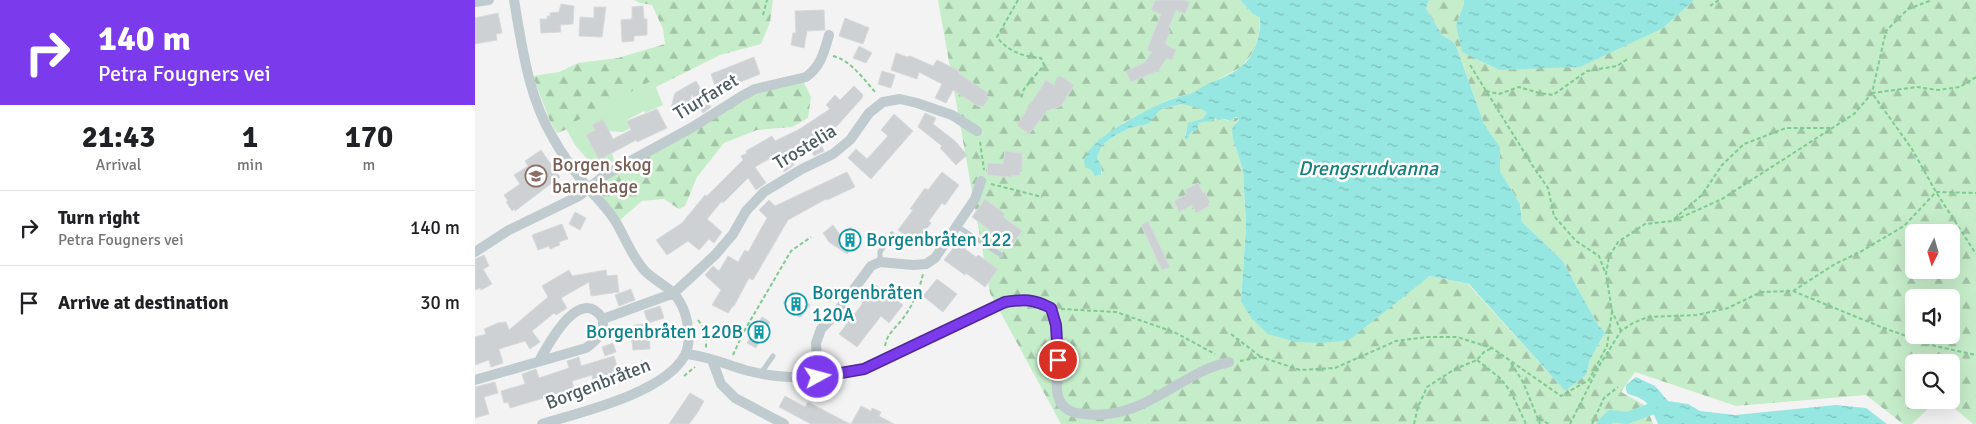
<!DOCTYPE html>
<html lang="en">
<head>
<meta charset="utf-8">
<style>
  :root { --surface:#fff; --page:#f6f6f6; --text:#202124; --muted:#757577; --line:#e0e0e0 }
  body { margin:0; font-family:Signika,sans-serif; background:var(--page); color:var(--text); height:100vh; display:flex; flex-direction:column; font-size:19px; white-space:nowrap }
  * { box-sizing:border-box; margin:0 }
  p { font-size:16px; color:var(--muted) }
  .icon { flex:none; width:28px; height:28px; fill:none; stroke:currentColor; stroke-width:2; stroke-linecap:round; stroke-linejoin:round }
  .map { position:relative; flex:1; overflow:hidden }
  .panel { display:flex; flex-direction:column; background:var(--surface); width:475px }
  .panel>* { flex:none }
  .banner { background:#7c3aed; color:#fff; overflow:hidden }
  .needle { width:32px; rotate:185deg }
  .tools { position:absolute; left:1430px; top:224px; display:grid; gap:10px }
  .tools a { display:grid; place-items:center; width:55px; height:55px; border-radius:8px; background:var(--surface); box-shadow:0 5px 20px #0002; font-size:25px }
  .pin { position:absolute; display:grid; place-items:center; width:42px; height:42px; color:#fff; margin:-21px; border:2px solid #fff; border-radius:50%; box-shadow:0 1px 5px #0007 }
  .me { position:absolute; width:55px; margin:-28px; rotate:83deg; stroke-linejoin:round; filter:drop-shadow(0 0 4px #0008) }
  .turn { display:flex; align-items:center; gap:18px; height:105px; padding:0 15px; font-size:22px }
  .turn .icon { width:65px; height:65px; stroke-width:2.5 }
  .turn b { display:block; font-size:35px; line-height:42px }
  .eta { display:flex; justify-content:space-evenly; align-items:center; height:85px; text-align:center }
  .eta b { font-size:30px; font-weight:800; line-height:35px }
  ul { padding:0; list-style:none }
  li { display:flex; align-items:center; gap:15px; height:75px; padding:0 15px; border-top:1px solid var(--line) }
  li div { flex:1 }
  li b { display:block; font-size:19px }
  li em { font-style:normal }
  main { display:flex; flex:1; min-height:0 }
  .map>svg:first-child { display:block }
  .forest { fill:url(#forest-firs); fill-rule:evenodd }
  .garden { fill:#c6edca }
  .water { fill:url(#water-ripples) }
  .lines { fill:none; stroke-linecap:round; stroke-linejoin:round }
  .canal { stroke:#96e7e2; stroke-width:12 }
  .building { fill:#cdd1d4; stroke:#d7dadd }
  .path { stroke:#7fca91; stroke-width:2; stroke-dasharray:4 2.5; stroke-linecap:butt }
  .lane { stroke:#bfcbce; stroke-width:5 }
  .street { stroke:#bfcbce; stroke-width:10 }
  .route-casing { stroke:#51269a; stroke-width:12 }
  .route { stroke:#7c3aed; stroke-width:9 }
  .labels { text-anchor:middle; dominant-baseline:central; stroke-width:5; stroke-linejoin:round; paint-order:stroke }
  .street-label { font-size:19px; fill:#4b5b5f; stroke:#fff }
  .education-label { font-size:19px; fill:#785e54; stroke:#fff; text-anchor:start }
  .culture-label { font-size:19px; fill:#0d838f; stroke:#fff; text-anchor:start }
  .water-label { font-size:20px; font-style:italic; fill:#16817b; stroke:#fff }
</style>
</head>
<body>
<main>
<section class="panel">
<div class="banner">
<div class="turn"><svg class="icon" aria-label="right" viewBox="0 0 24 24"><path d="M7 20v-9h11M14 6l5 5-5 5"/></svg><div><b>140 m</b>Petra Fougners vei</div></div>
</div>
<div class="eta">
<div><b>21:43</b><p>Arrival</p></div>
<div><b>1</b><p>min</p></div>
<div><b>170</b><p>m</p></div>
</div>
<ul>
<li><svg class="icon" aria-label="right" viewBox="0 0 24 24"><path d="M7 20v-9h11M14 6l5 5-5 5"/></svg><div><b>Turn right</b><p>Petra Fougners vei</p></div><em>140 m</em></li>
<li><svg class="icon" aria-label="arrive" viewBox="0 0 24 24"><path d="M6 21V4h12l-3 4 3 4H6"/></svg><div><b>Arrive at destination</b></div><em>30 m</em></li>
</ul>
</section>
<div class="map">
<svg width="1501" height="424" viewBox="0 0 1501 424">
  <defs>
    <pattern id="forest-firs" width="22" height="20" patternUnits="userSpaceOnUse" patternTransform="scale(1.25)"><rect width="22" height="20" fill="#c6edca"/><path d="M5 1l3.5 6h-7zM16 11l3.5 6h-7z" fill="#a3c3a7"/></pattern>
    <pattern id="water-ripples" width="26" height="14" patternUnits="userSpaceOnUse" patternTransform="scale(1.25)"><rect width="26" height="14" fill="#96e7e2"/><path d="M2 4q2-2 4 0t4 0M15 11q2-2 4 0t4 0" fill="none" stroke="#7cbeba"/></pattern>
  </defs>
  <rect width="100%" height="100%" fill="#f4f3f3"/>
  <!-- forest -->
  <path class="forest" d="M 159,0 L 298,0 L 295,22 L 286,44 L 245,55 L 111,122 L 82,133 L 75,121 L 58,76 L 84,72 L 103,63 L 143,58 L 190,44 L 188,29 L 177,5 L 165,3 Z
    M 463,0 L 765,0 L 778,14 L 785,18 L 784,34 L 779,51 L 766,67 L 720,92 L 693,100 L 649,122 L 622,142 L 615,169 L 618,174 L 624,176 L 627,173 L 626,166 L 622,157 L 627,145 L 639,136 L 655,128 L 673,124 L 686,109 L 707,104 L 727,108 L 732,113 L 730,117 L 712,128 L 710,136 L 712,140 L 716,132 L 720,131 L 724,123 L 740,118 L 756,121 L 759,118 L 764,118 L 759,125 L 758,139 L 768,170 L 771,225 L 766,301 L 920,303 L 955,276 L 993,284 L 1090,391 L 1111,375 L 1115,360 L 1130,332 L 1123,325 L 1087,260 L 1047,222 L 1045,204 L 1025,171 L 1025,147 L 1009,124 L 980,43 L 967,35 L 951,8 L 954,0 L 989,0 L 989,4 L 981,25 L 1188,28 L 1219,0 L 1501,0 L 1501,424 L 1498,424 L 1470,400 L 1476,400 L 1476,362 L 1439,362 L 1439,400 L 1462,400 L 1437,424 L 1428,424 L 1391,395 L 1261,406 L 1160,372 L 1146,392 L 1171,406 L 1178,424 L 586,424 L 515,293 ZM 1439,232 L 1476,232 L 1476,270 L 1439,270 ZM 1439,298 L 1476,298 L 1476,335 L 1439,335 Z
    M 328,81 L 336,97 L 333,118 L 317,127 L 282,130 L 249,143 L 222,177 L 210,206 L 204,209 L 189,199 L 167,201 L 144,221 L 128,197 L 124,188 L 127,181 L 278,93 Z"/>
  <!-- garden -->
  <path class="garden" d="M 178,80 L 188,105 L 170,113 L 169,111 L 152,120 L 156,128 L 148,132 L 131,131 L 139,161 L 121,169 L 100,145 L 90,127 Z"/>
  <!-- water -->
  <path class="water" d="M 765,0 L 954,0 L 951,8 L 967,35 L 980,43 L 1009,124 L 1025,147 L 1025,171 L 1045,204 L 1047,222 L 1087,260 L 1123,325 L 1130,332 L 1115,360 L 1111,375 L 1090,391 L 994,284 L 955,276 L 874,340 L 848,343 L 820,342 L 793,334 L 777,319 L 766,301 L 771,225 L 768,170 L 758,139 L 757,130 L 759,125 L 764,120 L 762,117 L 759,118 L 756,121 L 749,119 L 745,120 L 740,118 L 736,122 L 732,121 L 724,123 L 722,130 L 716,132 L 712,140 L 710,138 L 713,123 L 727,119 L 732,113 L 727,109 L 707,104 L 686,109 L 673,124 L 655,128 L 639,136 L 627,145 L 622,157 L 626,166 L 626,175 L 620,176 L 615,169 L 611,168 C 597,145 677,107 694,100 C 702,97 712,95 720,92 C 723,90 726,87 729,86 C 741,80 757,75 767,66 C 780,55 786,35 785,18 L 778,14 Z
    M 989,0 L 1219,0 L 1188,28 L 1105,67 L 1025,70 L 987,52 L 981,25 L 989,4 Z
    M 1161,377 L 1180,386 L 1193,401 L 1213,404 L 1225,411 L 1260,415 L 1361,405 L 1391,408 L 1412,424 L 1183,424 C 1175,405 1174,400 1153,394 L 1151,390 L 1151,385 Z"/>
  <g class="lines">
    <!-- canal -->
    <path class="canal" d="M 1128,424 L 1136,416 L 1152,418 L 1176,409"/>
  </g>
  <!-- building -->
  <path class="building" d="M 680,0 L 709,0 L 715,2 L 710,14 L 701,10 L 693,30 L 695,31 L 690,44 L 701,50 L 697,60 L 692,58 L 683,71 L 682,69 L 680,72 L 656,82 L 651,71 L 669,63 L 677,52 L 672,50 L 686,14 L 676,10 Z
    M 86,4 L 99,6 L 98,24 L 85,25 L 86,32 L 66,33 L 65,19 L 72,19 L 72,16 L 75,16 L 75,13 L 84,12 Z
    M 168,6 L 169,19 L 172,19 L 172,35 L 159,36 L 159,41 L 147,42 L 146,20 L 157,19 L 157,7 Z
    M 119,7 L 131,7 L 127,37 L 104,36 L 105,17 L 119,18 Z
    M 349,10 L 350,30 L 332,31 L 329,48 L 316,45 L 318,33 L 321,33 L 320,11 Z
    M 23,13 L 27,33 L 21,34 L 22,40 L 0,44 L 0,18 Z
    M 370,18 L 394,28 L 388,44 L 364,36 Z
    M 384,46 L 397,53 L 391,63 L 378,58 Z
    M 421,53 L 432,57 L 435,56 L 458,66 L 462,60 L 484,71 L 483,73 L 513,93 L 511,96 L 514,98 L 508,107 L 505,105 L 504,107 L 478,90 L 471,103 L 460,98 L 467,84 L 444,72 L 442,79 L 416,70 Z
    M 279,57 L 285,74 L 258,85 L 256,80 L 240,86 L 236,74 Z
    M 407,71 L 420,75 L 416,88 L 403,84 Z
    M 585,76 L 599,85 L 586,106 L 572,111 L 554,134 L 542,125 L 571,80 L 579,85 Z
    M 221,81 L 236,107 L 228,113 L 217,94 L 212,112 L 196,108 L 200,93 Z
    M 379,86 L 388,95 L 387,98 L 362,126 L 343,138 L 349,151 L 339,156 L 333,145 L 314,154 L 319,165 L 309,172 L 301,155 L 280,167 L 291,183 L 281,190 L 273,178 L 248,203 L 247,201 L 232,219 L 247,232 L 239,243 L 234,239 L 224,250 L 213,241 L 192,255 L 181,240 L 207,223 L 230,195 L 232,196 L 268,160 L 266,156 L 272,153 L 271,151 L 297,136 L 300,141 L 323,130 L 355,109 L 351,105 L 360,95 L 365,100 Z
    M 182,109 L 192,128 L 162,142 L 161,140 L 124,160 L 111,135 L 120,130 L 117,125 L 128,119 L 138,139 L 156,130 L 152,121 Z
    M 450,113 L 461,118 L 458,124 L 480,141 L 492,155 L 481,165 L 465,148 L 467,146 L 443,127 Z
    M 419,114 L 438,131 L 396,179 L 373,158 L 381,149 L 392,159 L 413,136 L 406,130 Z
    M 66,150 L 85,177 L 40,211 L 39,209 L 37,211 L 31,202 L 33,201 L 29,195 L 45,184 L 39,175 L 53,166 L 50,161 Z
    M 530,151 L 547,153 L 547,170 L 545,169 L 545,176 L 537,175 L 536,177 L 512,175 L 513,163 L 528,164 Z
    M 372,172 L 380,187 L 352,200 L 351,199 L 313,220 L 278,280 L 274,278 L 259,306 L 258,306 L 253,313 L 237,305 L 246,290 L 230,275 L 238,266 L 244,271 L 253,256 L 263,262 L 270,250 L 273,252 L 292,218 L 284,210 L 294,200 L 300,206 Z
    M 467,172 L 484,185 L 470,205 L 467,203 L 454,221 L 456,223 L 441,243 L 423,230 L 438,210 L 435,209 L 450,188 L 453,190 Z
    M 723,183 L 728,193 L 730,192 L 735,203 L 733,204 L 734,206 L 721,213 L 717,205 L 704,212 L 699,201 L 712,194 L 710,190 Z
    M 510,199 L 530,214 L 528,217 L 547,231 L 534,249 L 514,234 L 516,231 L 497,217 Z
    M 100,212 L 111,218 L 105,230 L 94,224 Z
    M 673,221 L 695,267 L 687,270 L 666,225 Z
    M 87,224 L 93,239 L 84,242 L 85,245 L 75,249 L 74,246 L 63,250 L 57,235 Z
    M 358,225 L 366,236 L 375,227 L 386,236 L 372,254 L 354,242 L 348,233 Z
    M 482,243 L 501,257 L 503,255 L 523,269 L 510,287 L 491,273 L 490,275 L 469,260 Z
    M 9,255 L 14,266 L 8,269 L 17,284 L 6,290 L 5,288 L 0,290 L 0,259 Z
    M 94,270 L 97,276 L 131,270 L 132,276 L 142,275 L 144,292 L 116,296 L 114,282 L 86,298 L 92,308 L 81,315 L 79,313 L 57,331 L 65,342 L 55,349 L 50,341 L 24,349 L 28,363 L 16,367 L 14,360 L 0,365 L 0,337 L 11,334 L 9,329 L 23,323 L 31,322 L 34,330 L 73,297 L 67,286 Z
    M 462,279 L 482,294 L 468,312 L 448,296 Z
    M 398,283 L 428,305 L 414,323 L 406,316 L 382,347 L 364,334 L 388,303 L 385,301 Z
    M 156,289 L 160,300 L 144,306 L 140,295 Z
    M 317,292 L 335,305 L 326,317 L 324,317 L 308,303 Z
    M 185,306 L 189,318 L 173,323 L 169,311 Z
    M 287,317 L 295,322 L 281,348 L 272,343 Z
    M 174,324 L 175,349 L 158,350 L 156,334 L 158,334 L 159,325 Z
    M 138,343 L 141,352 L 130,356 L 127,347 Z
    M 139,356 L 144,373 L 118,381 L 117,375 L 97,381 L 99,389 L 35,408 L 33,402 L 29,403 L 26,391 L 50,384 L 47,374 L 61,369 L 64,378 L 94,368 L 92,361 L 104,357 L 106,366 Z
    M 20,382 L 23,393 L 9,397 L 14,414 L 0,418 L 0,387 Z
    M 215,393 L 229,401 L 223,412 L 214,424 L 194,424 Z
    M 310,396 L 330,407 L 333,402 L 375,424 L 336,424 L 304,407 Z
    M 386,406 L 396,411 L 397,408 L 406,412 L 404,416 L 419,424 L 376,424 Z"/>
  <g class="lines">
    <!-- path -->
    <path class="path" d="M 543,0 L 522,37 C 532,51 549,57 566,58 L 569,65 L 549,89 L 546,99
      M 1235,6 L 1244,0
      M 288,15 L 292,0
      M 358,56 C 377,61 389,80 401,93
      M 995,65 L 1059,168 L 1073,188 L 1079,216 L 1101,241 L 1124,256 L 1130,272
      M 1501,77 L 1485,87 L 1463,90 L 1442,87 L 1397,93 L 1437,149 L 1461,192 L 1501,254
      M 1011,91 L 1024,94 L 1044,87 L 1064,93 L 1078,95 L 1112,71 L 1142,66 L 1154,58
      M 505,142 L 509,170
      M 516,184 L 567,197
      M 1199,219 L 1227,195 L 1247,165 L 1269,144 L 1311,128 L 1356,128
      M 1318,291 L 1360,264 L 1385,252 L 1429,226 L 1461,192 L 1501,193
      M 586,309 L 641,312 L 699,332 L 740,354
      M 223,320 L 231,331 L 231,348
      M 1146,331 L 1137,311 L 1131,274 L 1134,257 L 1143,242 L 1170,224 L 1198,221 L 1247,199 L 1379,114 L 1397,93 L 1411,31 L 1433,9 L 1457,0
      M 756,334 L 786,357
      M 410,346 C 412,333 422,327 429,317 C 438,305 445,288 448,274
      M 258,355 L 268,333 L 316,251 L 336,237
      M 1002,360 L 1025,378 L 1036,392 L 1051,424
      M 765,361 L 786,357 L 825,370 L 860,368 L 921,341 L 952,337 L 982,337 L 1017,348 L 1086,396 L 1114,380 L 1132,346 L 1137,311
      M 1036,363 L 1048,382 L 1065,424
      M 209,376 L 220,367
      M 1064,419 L 1074,424
      M 939,424 L 943,407 L 952,387 L 980,369 L 1002,360 L 1009,352 L 1017,348
      M 1095,424 L 1124,366 L 1146,331 L 1158,323 L 1173,317 L 1222,315 L 1253,308 L 1286,292 L 1318,291 L 1406,327 L 1460,346 L 1501,355
      M 1117,424 L 1129,398 L 1143,387"/>
    <!-- lane -->
    <path class="lane" d="M 482,226 L 526,255
      M 405,262 L 405,252 L 417,234
      M 286,373 L 298,356"/>
    <!-- street -->
    <path class="street" d="M 39,0 C 47,46 53,96 78,138 C 87,154 100,172 112,187 C 122,198 131,207 139,219 C 150,236 156,256 170,271 C 182,283 198,288 206,304 C 213,317 217,341 210,355 C 190,393 106,412 67,424
      M 0,2 L 14,0
      M 0,252 L 34,230 L 104,196 L 130,175 L 216,128 L 267,96 L 280,89 L 331,77 C 346,66 349,52 354,35
      M 211,354 C 232,356 250,364 270,370 C 310,381 349,379 389,369 L 530,302 C 550,299 558,299 576,308 C 581,326 583,343 583,362 C 583,372 580,386 583,396 C 587,409 596,413 609,414 C 659,420 689,389 732,369 C 739,366 747,364 754,362
      M 237,360 L 246,384 L 260,398 L 309,424
      M 64,361 C 74,343 105,284 128,319
      M 343,377 L 341,343 L 346,329 L 360,315 L 396,266 L 405,262 L 438,265 L 451,264 L 460,258 L 500,199 L 506,181
      M 0,380 L 111,348 C 122,340 129,333 128,319 L 199,293 L 241,254 L 258,234 L 271,211 L 289,192 L 327,169 L 358,154 L 375,140 L 394,113 L 408,102 L 425,99 L 442,103 L 477,115 L 502,131"/>
  </g>
  <g class="lines">
    <!-- route casing -->
    <g class="route-casing">
      <path id="route" d="M 343,377 L 389,369 L 530,302 C 550,299 558,299 576,308 L 581,325 L 583,360"/>
    </g>
    <!-- route -->
    <use href="#route" class="route"/>
  </g>
  <!-- icons -->
  <defs>
    <g id="school-ring" transform="scale(1.125)"><circle r="9.5" fill="#fff" stroke="#8d6e63" stroke-width="1.5"/><path d="M0-5L7-2L0 1L-7-2ZM-4 1L0 2.5L4 1V4Q0 6-4 4Z" fill="#8d6e63"/></g>
    <g id="building-ring" transform="scale(1.125)"><circle r="9.5" fill="#fff" stroke="#0f9aa8" stroke-width="1.5"/><path d="M-4-6H4V6H1V3H-1V6H-4ZM-2.5-4.3h1.7v1.8h-1.7ZM.8-4.3h1.7v1.8H.8ZM-2.5-1h1.7V.8h-1.7ZM.8-1h1.7V.8H.8Z" fill="#0f9aa8"/></g>
  </defs>
  <g fill-rule="evenodd">
    <use href="#school-ring" x="61" y="176"/>
    <use href="#building-ring" x="375" y="240"/>
    <use href="#building-ring" x="321" y="304"/>
    <use href="#building-ring" x="284" y="332"/>
  </g>
  <g class="labels">
    <!-- street labels -->
    <g class="street-label">
      <text transform="translate(231 97) rotate(-31)">Tiurfaret</text>
      <text transform="translate(330 147) rotate(-31)">Trostelia</text>
      <text transform="translate(123 384) rotate(-21)">Borgenbråten</text>
    </g>
    <!-- education labels -->
    <g class="education-label">
      <text x="77" y="165">Borgen skog<tspan x="77" dy="22">barnehage</tspan></text>
    </g>
    <!-- culture labels -->
    <g class="culture-label">
      <text x="391" y="240">Borgenbråten 122</text>
      <text x="337" y="293">Borgenbråten<tspan x="337" dy="22">120A</tspan></text>
      <text x="268" y="332" text-anchor="end">Borgenbråten 120B</text>
    </g>
    <!-- water labels -->
    <g class="water-label">
      <text x="893" y="168">Drengsrudvanna</text>
    </g>
  </g>
</svg>
<div class="tools">
<a><svg class="needle" viewBox="-14 -14 28 28"><path d="M0-13l5 13h-10z" fill="#e53935"/><path d="M0 13l5-13h-10z" fill="#757577"/></svg></a>
<a><svg class="icon" aria-label="sound" viewBox="0 0 24 24"><path d="M4 9h4l5-4v14l-5-4H4zM17 9q2 3 0 6"/></svg></a>
<a><svg class="icon" aria-label="search" viewBox="0 0 24 24"><circle cx="10" cy="10" r="6"/><path d="M15 15l6 6"/></svg></a>
</div>
<div class="pin" style="left:583px;top:360px;background:#d93025"><svg class="icon" aria-label="arrive" viewBox="0 0 24 24"><path d="M6 21V4h12l-3 4 3 4H6"/></svg></div>
<svg class="me" style="left:343px;top:377px" viewBox="-20 -20 40 40"><circle r="17" fill="#7c3aed" stroke="#fff" stroke-width="3"/><path d="M0-11L8 9 0 5-8 9z" fill="#fff"/></svg>
</div>
</main>
</body>
</html>
